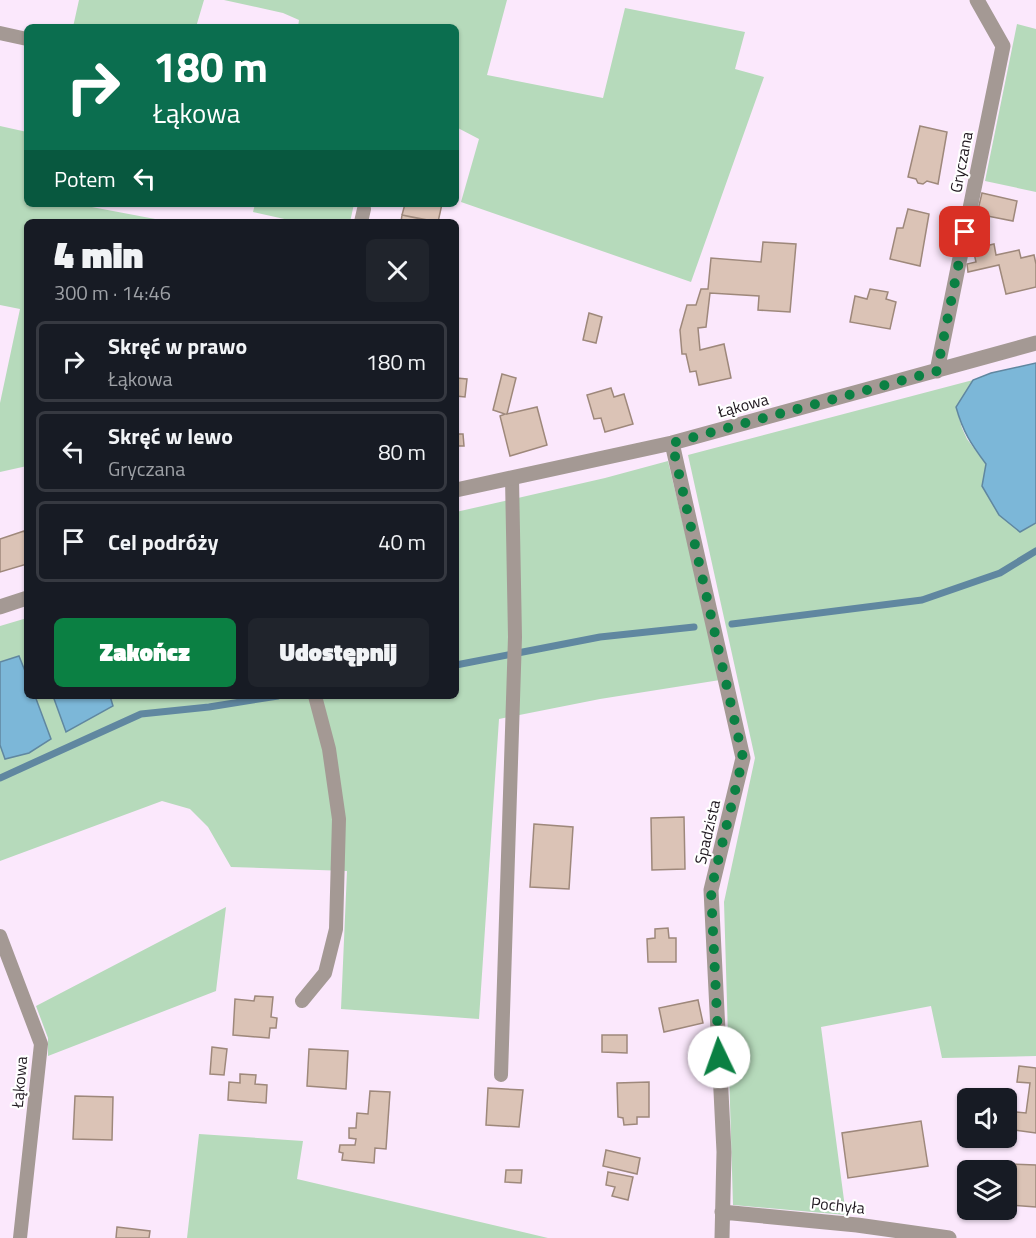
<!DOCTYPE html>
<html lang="pl">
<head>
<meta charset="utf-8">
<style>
  :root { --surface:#171b24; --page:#20242c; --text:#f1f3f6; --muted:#9ea1a6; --line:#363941; --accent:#0b8043 }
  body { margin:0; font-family:"Titillium Web",sans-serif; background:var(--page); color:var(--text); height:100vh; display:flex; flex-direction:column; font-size:22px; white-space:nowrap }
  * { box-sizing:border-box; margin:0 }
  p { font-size:20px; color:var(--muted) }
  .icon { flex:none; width:33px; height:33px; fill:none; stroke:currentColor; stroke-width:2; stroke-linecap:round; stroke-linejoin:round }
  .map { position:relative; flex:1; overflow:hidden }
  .panel { position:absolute; left:24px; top:219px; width:435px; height:480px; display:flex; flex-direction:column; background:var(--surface); border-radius:9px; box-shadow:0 2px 4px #0004 }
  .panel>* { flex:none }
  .guide { position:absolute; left:24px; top:24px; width:435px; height:183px; border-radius:9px; box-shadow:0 2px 4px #0004; background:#0b6e4f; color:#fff; overflow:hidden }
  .buttons { position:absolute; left:957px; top:1088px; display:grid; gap:12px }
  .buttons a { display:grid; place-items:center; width:60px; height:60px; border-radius:9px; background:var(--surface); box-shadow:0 2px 4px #0004; font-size:30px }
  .pin { position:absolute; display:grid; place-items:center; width:51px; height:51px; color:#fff; margin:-26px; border-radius:12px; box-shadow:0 3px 9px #0006 }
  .me { position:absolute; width:66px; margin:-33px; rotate:357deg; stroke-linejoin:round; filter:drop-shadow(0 0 4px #0008) }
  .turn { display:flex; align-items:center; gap:21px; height:126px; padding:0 30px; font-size:27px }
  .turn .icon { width:78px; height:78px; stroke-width:2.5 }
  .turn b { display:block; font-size:42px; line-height:51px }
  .then { display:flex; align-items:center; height:57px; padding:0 30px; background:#0003; gap:12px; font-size:22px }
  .round { display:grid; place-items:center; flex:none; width:63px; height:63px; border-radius:9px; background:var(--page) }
  .overview { display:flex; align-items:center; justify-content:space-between; height:102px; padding:0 30px }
  h1 { font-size:36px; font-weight:800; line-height:45px }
  .primary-button { display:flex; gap:12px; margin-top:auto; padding:12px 30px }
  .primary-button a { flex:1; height:69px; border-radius:9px; background:var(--accent); color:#fff; font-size:24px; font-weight:800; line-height:69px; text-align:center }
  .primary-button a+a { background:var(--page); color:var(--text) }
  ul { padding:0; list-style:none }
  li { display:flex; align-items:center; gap:18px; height:81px; margin:0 12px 9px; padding:0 18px; border:3px solid var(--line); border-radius:9px }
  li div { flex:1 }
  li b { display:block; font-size:22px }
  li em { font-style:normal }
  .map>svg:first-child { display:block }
  .green { fill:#b6dabb }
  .water { fill:#7cb7d8; stroke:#6087a0; stroke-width:1.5 }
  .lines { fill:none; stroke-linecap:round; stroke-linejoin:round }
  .stream { stroke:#6087a0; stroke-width:7 }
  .building { fill:#dbc3b6; stroke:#9e887b; stroke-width:1.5 }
  .service { stroke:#a49994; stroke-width:14 }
  .minor { stroke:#a49994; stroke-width:15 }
  .route { stroke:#0b8043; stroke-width:10; stroke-dasharray:0 18 }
  .labels { text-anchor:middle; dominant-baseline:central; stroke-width:4.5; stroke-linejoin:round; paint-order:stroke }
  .street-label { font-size:16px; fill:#1e171e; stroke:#fff }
</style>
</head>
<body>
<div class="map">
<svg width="1036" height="1238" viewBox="0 0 1036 1238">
  <rect width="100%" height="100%" fill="#fbe8fc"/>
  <!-- green -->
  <path class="green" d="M 79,0 L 204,0 L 196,27 L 73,27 Z
    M 224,0 L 507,0 L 487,75 L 603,98 L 625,8 L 745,32 L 735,69 L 764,77 L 691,282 L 461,202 L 479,139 L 456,127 L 456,27 L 298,27 L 299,20 L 283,13 Z
    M 1017,24 L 1036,29 L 1036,192 L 985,181 Z
    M 0,126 L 27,132 L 27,204 L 76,204 L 171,222 L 27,222 L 27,466 L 0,472 L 0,403 L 20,309 L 0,305 Z
    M 255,204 L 354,204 L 350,222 L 298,222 L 253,212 Z
    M 973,380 L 956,407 L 962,428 L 967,439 L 986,464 L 1020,532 L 1036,523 L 1036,1056 L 942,1058 L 931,1006 L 821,1027 L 846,1215 L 733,1205 L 724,902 L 755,758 L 688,455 Z
    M 668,461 L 720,680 L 600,699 L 499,719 L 479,1019 L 341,1009 L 347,871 L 231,867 L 208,827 L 190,809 L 162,801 L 0,861 L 0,626 L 27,618 L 27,696 L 456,696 L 456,512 L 605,478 Z
    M 226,907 L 216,991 L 48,1056 L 48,1038 L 36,1006 Z
    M 199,1134 L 303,1141 L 297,1179 L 548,1238 L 187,1238 Z"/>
  <!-- water -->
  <path class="water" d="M 1036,363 L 1036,523 L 1020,532 L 999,515 L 982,486 L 986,464 C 971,444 963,432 956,407 L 973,380 L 991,373 Z
    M 19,656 L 27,676 L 27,696 L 35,696 L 51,739 L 29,753 L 5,759 L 0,745 L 0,662 Z
    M 53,696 L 110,696 L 113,706 L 66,732 Z"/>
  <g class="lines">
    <!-- stream -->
    <path class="stream" d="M 732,624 L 922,600 L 1000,573 L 1036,551
      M 456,665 L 600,637 L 694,627
      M 0,778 L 141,714 L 209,707 L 278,696"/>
  </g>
  <!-- building -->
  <path class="building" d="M 920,126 L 947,132 L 938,184 L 927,181 L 923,184 L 918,183 L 916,179 L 908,177 Z
    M 982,193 L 1017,201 L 1013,221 L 977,214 Z
    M 405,204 L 442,204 L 438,222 L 402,215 Z
    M 908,209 L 929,214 L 920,266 L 890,259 L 897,228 L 903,228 Z
    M 402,215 L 435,222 L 401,222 Z
    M 763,242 L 796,244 L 790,312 L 758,310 L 759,296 L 710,293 L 706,327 L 698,328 L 700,350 L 724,344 L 731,378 L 699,385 L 696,371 L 690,372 L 686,354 L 682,354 L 680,330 L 687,305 L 696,305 L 701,289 L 708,289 L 711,258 L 761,262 Z
    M 994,244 L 996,255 L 1019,250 L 1021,258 L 1034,255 L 1036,264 L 1036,287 L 1006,294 L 999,265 L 968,272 L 967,264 L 976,262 L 973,249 Z
    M 870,289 L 888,292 L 886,299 L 896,302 L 890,329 L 850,322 L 855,296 L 867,299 Z
    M 589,313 L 602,317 L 596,343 L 583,340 Z
    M 502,374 L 516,378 L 507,414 L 537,407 L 547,445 L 510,456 L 500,416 L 505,414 L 493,410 Z
    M 456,378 L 467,379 L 465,397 L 456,396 Z
    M 611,388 L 614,397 L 624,394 L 633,424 L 605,432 L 601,418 L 594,419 L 587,395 Z
    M 456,434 L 463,434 L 464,446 L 456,446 L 456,460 Z
    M 24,531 L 27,540 L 27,564 L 0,572 L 0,539 Z
    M 684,817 L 685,869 L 652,870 L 651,818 Z
    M 534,824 L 573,827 L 569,889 L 530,887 Z
    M 668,928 L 669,938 L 676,938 L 676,962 L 648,962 L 647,939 L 655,938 L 655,929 Z
    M 255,996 L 273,997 L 271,1017 L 277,1018 L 276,1028 L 270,1028 L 269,1038 L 233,1035 L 235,999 L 254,1001 Z
    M 698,1000 L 703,1023 L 664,1032 L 659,1008 Z
    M 602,1035 L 627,1035 L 627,1053 L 602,1052 Z
    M 212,1047 L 227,1049 L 224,1075 L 210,1074 Z
    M 309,1049 L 348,1051 L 346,1089 L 307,1086 Z
    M 1019,1066 L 1036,1068 L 1036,1133 L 1006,1129 L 1006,1111 L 1026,1113 L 1030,1083 L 1017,1082 Z
    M 240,1074 L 256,1075 L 255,1084 L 267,1085 L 266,1103 L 228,1100 L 229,1082 L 240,1083 Z
    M 649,1082 L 649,1117 L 637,1117 L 637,1124 L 624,1125 L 623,1118 L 618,1117 L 617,1083 Z
    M 488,1088 L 523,1090 L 519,1127 L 486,1125 Z
    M 370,1091 L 390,1092 L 386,1149 L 375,1148 L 374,1163 L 342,1160 L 343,1153 L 339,1152 L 340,1145 L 355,1145 L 356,1139 L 349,1138 L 349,1128 L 356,1128 L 357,1113 L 368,1114 Z
    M 75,1096 L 113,1097 L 112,1140 L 73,1139 Z
    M 921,1121 L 928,1166 L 848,1178 L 842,1133 Z
    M 606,1150 L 640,1158 L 637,1174 L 603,1166 Z
    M 1011,1164 L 1036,1165 L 1036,1207 L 1009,1205 Z
    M 506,1170 L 522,1170 L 521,1183 L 505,1182 Z
    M 608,1172 L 633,1177 L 628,1200 L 612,1196 L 615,1187 L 606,1185 Z
    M 117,1227 L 150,1231 L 149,1238 L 116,1238 Z"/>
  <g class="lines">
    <!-- service -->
    <path class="service" d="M 0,33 L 27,39
      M 361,222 L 364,209
      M 0,936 L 41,1044 L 20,1238
      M 302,1001 L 325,973 L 336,929 L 339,819 L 329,749 L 315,696
      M 501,1075 L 515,637 L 512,478"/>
    <!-- minor -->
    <path class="minor" d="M 937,371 L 1003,46 L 977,0
      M 672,443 L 743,758 L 711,890 L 724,1152 L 722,1238
      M 456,490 L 672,443 L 1036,343
      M 0,607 L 27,598
      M 722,1212 L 857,1225 L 949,1238"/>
  </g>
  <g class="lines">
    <!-- route -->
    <path class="route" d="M 719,1057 L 711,890 L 743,758 L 672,443 L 937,371 L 965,232"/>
  </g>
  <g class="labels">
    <!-- street labels -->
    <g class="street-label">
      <text transform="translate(961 162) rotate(-79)">Gryczana</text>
      <text transform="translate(743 405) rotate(-15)">Łąkowa</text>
      <text transform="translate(707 832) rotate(-77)">Spadzista</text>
      <text transform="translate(19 1082) rotate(-85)">Łąkowa</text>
      <text transform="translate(838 1205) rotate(6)">Pochyła</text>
    </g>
  </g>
</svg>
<div class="buttons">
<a><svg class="icon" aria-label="sound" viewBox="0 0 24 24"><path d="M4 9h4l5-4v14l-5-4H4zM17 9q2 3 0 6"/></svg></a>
<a><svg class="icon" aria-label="layers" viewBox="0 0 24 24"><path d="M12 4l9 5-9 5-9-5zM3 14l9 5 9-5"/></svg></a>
</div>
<div class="pin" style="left:965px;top:232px;background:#d93025"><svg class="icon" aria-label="arrive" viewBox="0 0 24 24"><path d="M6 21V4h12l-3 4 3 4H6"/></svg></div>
<svg class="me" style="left:719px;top:1057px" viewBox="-20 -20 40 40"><circle r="19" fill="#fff"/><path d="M0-13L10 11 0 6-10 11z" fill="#0b8043"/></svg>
<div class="guide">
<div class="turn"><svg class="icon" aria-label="right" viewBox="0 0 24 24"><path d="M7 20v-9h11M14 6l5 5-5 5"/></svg><div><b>180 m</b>Łąkowa</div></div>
<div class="then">Potem<svg class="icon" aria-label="left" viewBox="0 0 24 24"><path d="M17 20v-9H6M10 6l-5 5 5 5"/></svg></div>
</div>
<section class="panel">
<div class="overview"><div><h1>4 min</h1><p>300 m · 14:46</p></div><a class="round"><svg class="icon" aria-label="close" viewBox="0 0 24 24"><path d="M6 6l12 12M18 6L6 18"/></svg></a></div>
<ul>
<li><svg class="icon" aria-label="right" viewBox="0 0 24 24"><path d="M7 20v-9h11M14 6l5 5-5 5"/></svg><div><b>Skręć w prawo</b><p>Łąkowa</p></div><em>180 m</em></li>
<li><svg class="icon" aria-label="left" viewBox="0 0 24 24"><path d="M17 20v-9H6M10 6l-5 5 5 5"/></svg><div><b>Skręć w lewo</b><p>Gryczana</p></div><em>80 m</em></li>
<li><svg class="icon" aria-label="arrive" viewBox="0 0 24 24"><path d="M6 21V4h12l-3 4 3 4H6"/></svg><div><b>Cel podróży</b></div><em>40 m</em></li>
</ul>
<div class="primary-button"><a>Zakończ</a><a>Udostępnij</a></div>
</section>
</div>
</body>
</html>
